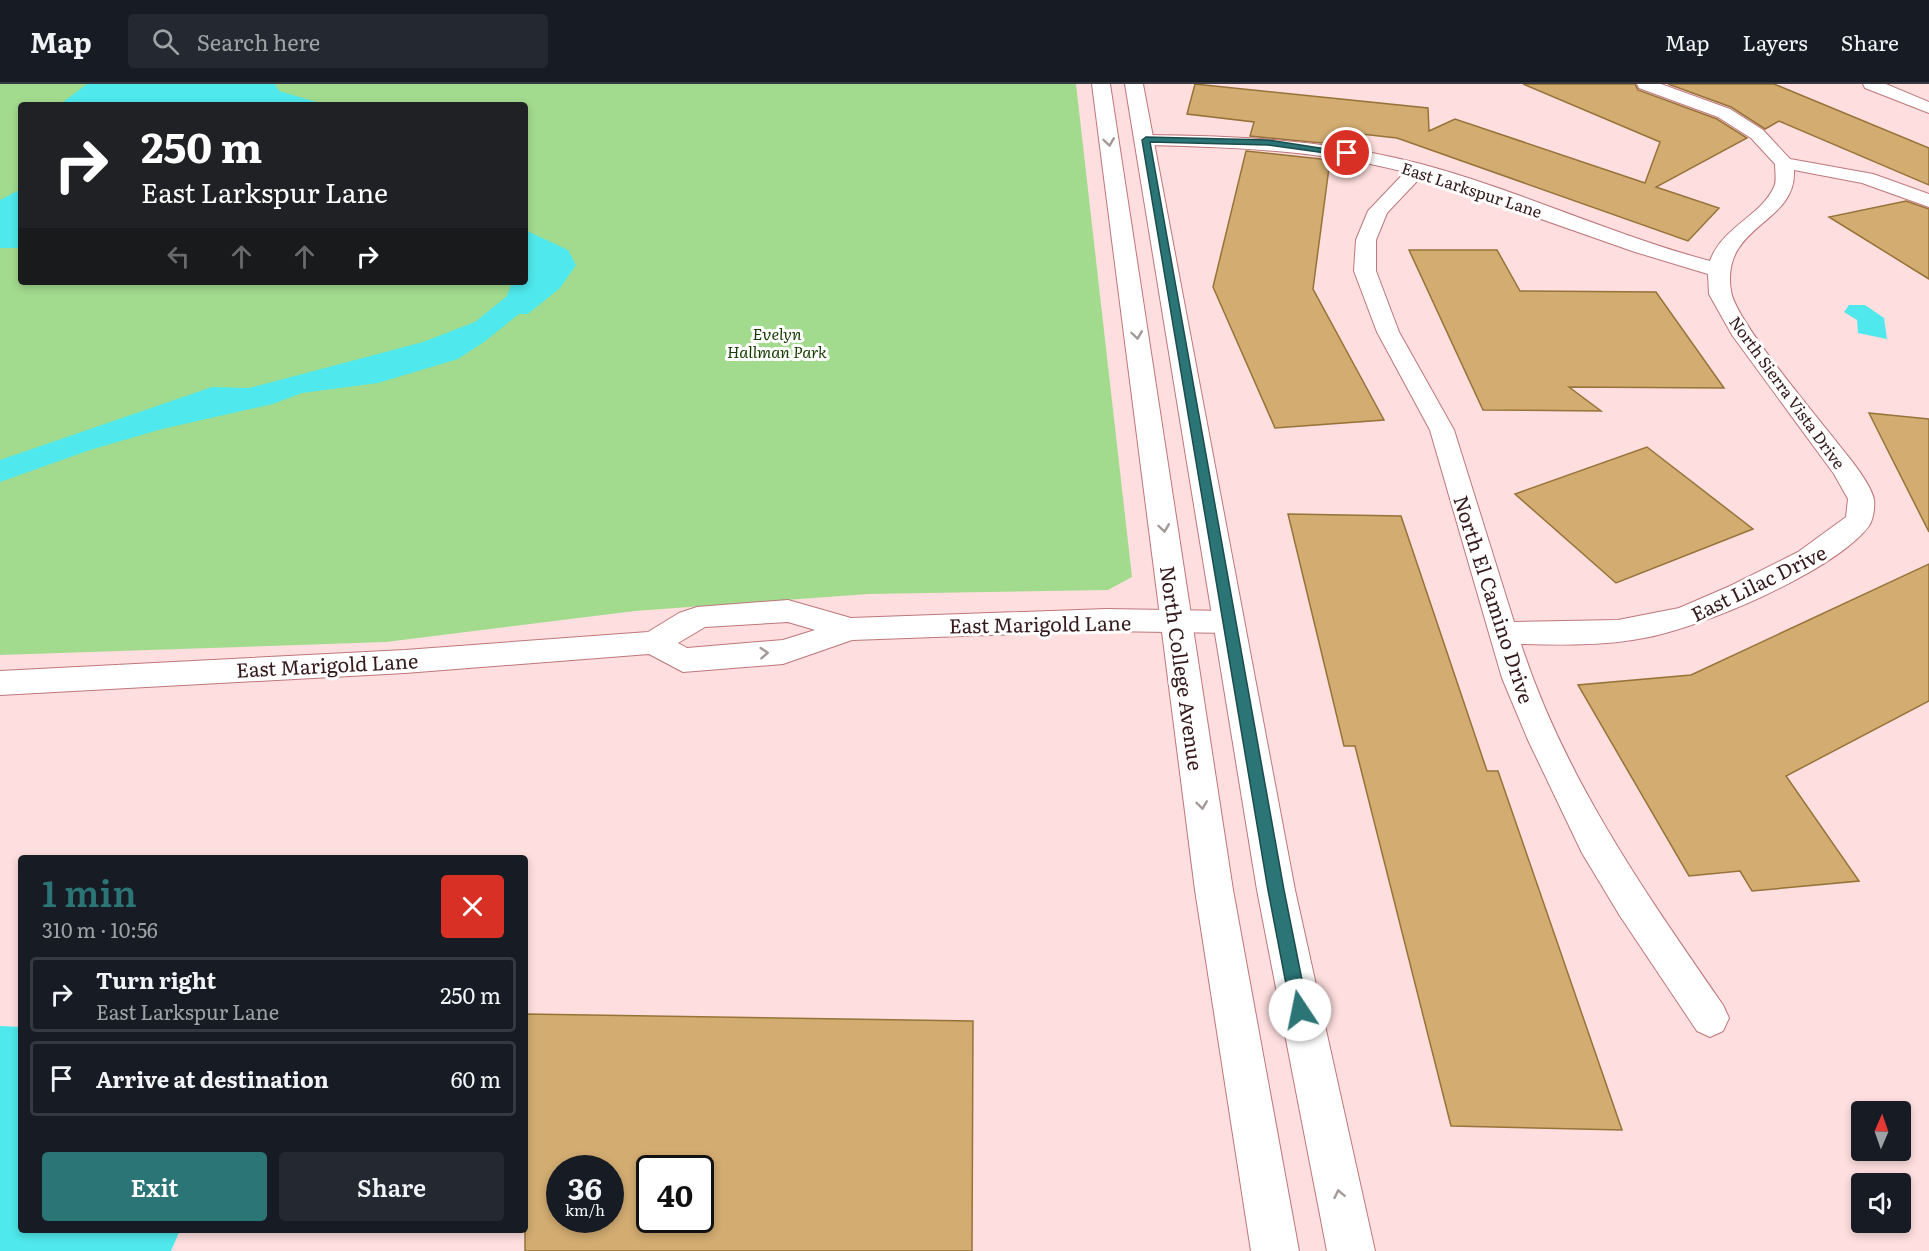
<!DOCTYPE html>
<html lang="en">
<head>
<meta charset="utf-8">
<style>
  :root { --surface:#171b24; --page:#242831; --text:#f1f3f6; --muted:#9ea1a6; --line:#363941; --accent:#2b7577 }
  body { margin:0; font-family:Literata,serif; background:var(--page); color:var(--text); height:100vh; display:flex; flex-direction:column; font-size:22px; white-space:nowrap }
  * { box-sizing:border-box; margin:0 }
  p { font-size:20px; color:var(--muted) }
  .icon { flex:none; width:33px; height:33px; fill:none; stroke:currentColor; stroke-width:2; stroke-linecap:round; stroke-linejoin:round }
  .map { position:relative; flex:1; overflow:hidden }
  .details { position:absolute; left:18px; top:771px; width:510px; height:378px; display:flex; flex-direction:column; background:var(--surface); border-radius:6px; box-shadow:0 3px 9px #0003 }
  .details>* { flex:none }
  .top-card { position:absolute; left:18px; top:18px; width:510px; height:183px; border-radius:6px; box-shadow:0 3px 9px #0003; background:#202124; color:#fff; overflow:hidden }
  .needle { width:39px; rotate:2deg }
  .controls { position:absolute; left:1851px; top:1017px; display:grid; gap:12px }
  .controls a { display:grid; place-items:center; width:60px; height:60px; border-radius:6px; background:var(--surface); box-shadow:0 3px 9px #0003; font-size:30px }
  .speed { position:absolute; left:546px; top:1071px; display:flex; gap:12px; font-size:30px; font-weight:700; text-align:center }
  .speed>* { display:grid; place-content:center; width:78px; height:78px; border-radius:50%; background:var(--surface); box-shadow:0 3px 9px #0003; line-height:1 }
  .speed small { font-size:15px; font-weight:400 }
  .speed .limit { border:3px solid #111; border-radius:9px; background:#fff; color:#111 }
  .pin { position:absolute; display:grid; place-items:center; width:51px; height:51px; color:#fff; margin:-26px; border:3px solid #fff; border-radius:50%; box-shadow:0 2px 6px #0007 }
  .me { position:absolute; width:66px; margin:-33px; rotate:349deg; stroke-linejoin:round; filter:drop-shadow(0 0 4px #0008) }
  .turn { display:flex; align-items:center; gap:21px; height:126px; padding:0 24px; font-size:27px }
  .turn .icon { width:78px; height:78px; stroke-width:2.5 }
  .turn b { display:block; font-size:42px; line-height:51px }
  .lanes { display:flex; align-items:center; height:57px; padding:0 24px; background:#0003; justify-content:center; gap:30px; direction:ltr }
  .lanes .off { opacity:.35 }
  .round { display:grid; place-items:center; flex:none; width:63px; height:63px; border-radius:6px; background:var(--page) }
  .headline { display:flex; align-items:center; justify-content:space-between; height:102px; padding:0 24px }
  h1 { font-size:36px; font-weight:600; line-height:45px; color:var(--accent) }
  .button { display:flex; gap:12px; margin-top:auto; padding:12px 24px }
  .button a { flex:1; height:69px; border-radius:6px; background:var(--accent); color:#fff; font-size:24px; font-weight:600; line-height:69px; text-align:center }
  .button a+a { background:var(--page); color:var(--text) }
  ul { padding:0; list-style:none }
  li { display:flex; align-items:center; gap:18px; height:75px; margin:0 12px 9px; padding:0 12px; border:3px solid var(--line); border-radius:6px }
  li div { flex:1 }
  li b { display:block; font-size:22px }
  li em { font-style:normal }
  header { display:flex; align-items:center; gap:36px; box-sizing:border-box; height:84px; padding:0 30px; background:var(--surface); border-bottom:2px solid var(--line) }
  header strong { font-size:28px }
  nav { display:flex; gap:33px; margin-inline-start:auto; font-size:21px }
  .search { width:420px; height:54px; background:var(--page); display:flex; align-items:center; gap:15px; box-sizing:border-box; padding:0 21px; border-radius:6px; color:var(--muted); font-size:22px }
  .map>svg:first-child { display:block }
  .green { fill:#a3db8e; fill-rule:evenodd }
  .water { fill:#4fe8ec }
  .building { fill:#d2ac71; stroke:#977339; stroke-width:1.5; fill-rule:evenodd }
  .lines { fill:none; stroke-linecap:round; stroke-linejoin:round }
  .minor-casing { stroke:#be777a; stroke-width:2 }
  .tertiary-casing { stroke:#be777a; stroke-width:2 }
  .minor { fill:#fff; fill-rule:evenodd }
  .tertiary { fill:#fff; fill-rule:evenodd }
  .oneway { stroke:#a49898 }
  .route { fill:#2b7577; stroke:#1c4c4d; stroke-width:1.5 }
  .labels { text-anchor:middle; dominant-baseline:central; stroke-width:6; stroke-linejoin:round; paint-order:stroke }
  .far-street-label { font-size:16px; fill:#35191b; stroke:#fff }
  .far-park-label { font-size:16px; font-style:italic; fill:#163c02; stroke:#fff }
  .street-label { font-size:20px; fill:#35191b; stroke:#fff }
</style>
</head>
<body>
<header>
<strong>Map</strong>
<div class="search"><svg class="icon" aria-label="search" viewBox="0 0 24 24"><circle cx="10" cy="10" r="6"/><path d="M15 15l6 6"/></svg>Search here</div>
<nav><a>Map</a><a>Layers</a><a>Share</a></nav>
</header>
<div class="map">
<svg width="1929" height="1167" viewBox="0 0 1929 1167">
  <rect width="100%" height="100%" fill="#fedede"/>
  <!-- green -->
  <path class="green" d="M 0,0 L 1076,0 L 1132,493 L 1108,506 L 868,510 L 635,527 L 386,558 L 0,571 ZM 21,21 L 525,21 L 525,198 L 21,198 Z"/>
  <!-- water -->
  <path class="water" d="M 87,0 L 275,0 L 279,7 L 327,21 L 59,21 Z
    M 21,105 L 21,164 L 0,164 L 0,116 Z
    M 525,146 L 568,166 L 576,181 L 560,204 L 528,230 L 519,230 L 484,258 L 458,275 L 378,299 L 302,309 L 273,320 L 162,345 L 90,366 L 0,398 L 0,376 L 212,303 L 249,304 L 423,258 L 475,238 L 507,212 L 512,198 L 525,198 Z
    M 1849,221 L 1865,221 L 1884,234 L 1887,255 L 1858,249 L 1857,236 L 1844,228 Z
    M 0,942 L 21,943 L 21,1146 L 180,1146 L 171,1167 L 0,1167 Z"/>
  <!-- building -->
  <path class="building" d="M 1195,0 L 1428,24 L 1429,47 L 1455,35 L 1645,99 L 1660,58 L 1523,0 L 1635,0 L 1638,6 L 1717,35 L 1747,54 L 1656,103 L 1719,124 L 1688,157 L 1397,54 L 1334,47 L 1332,60 L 1250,52 L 1254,38 L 1187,30 Z
    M 1668,0 L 1774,0 L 1929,64 L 1929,101 L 1779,37 L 1765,45 L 1731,23 Z
    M 1246,67 L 1330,76 L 1313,205 L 1384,336 L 1275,344 L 1213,203 Z
    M 1906,117 L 1929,125 L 1929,195 L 1829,133 Z
    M 1409,166 L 1497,166 L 1520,207 L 1656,208 L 1724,304 L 1569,303 L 1601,327 L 1483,326 Z
    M 1869,329 L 1929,335 L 1929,448 L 1883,357 Z
    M 1647,363 L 1753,445 L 1616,499 L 1515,410 Z
    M 1288,430 L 1401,432 L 1487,687 L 1498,687 L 1622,1046 L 1451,1042 L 1355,662 L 1344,662 Z
    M 1929,480 L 1929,617 L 1786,692 L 1859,797 L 1752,807 L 1740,787 L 1689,792 L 1578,601 L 1691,591 Z
    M 525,930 L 973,937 L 972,1167 L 525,1167 ZM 560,1084 L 610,1084 L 610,1136 L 560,1136 ZM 650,1084 L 700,1084 L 700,1136 L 650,1136 Z"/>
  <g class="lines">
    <!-- minor casing -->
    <g class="minor-casing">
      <path id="minor" d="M 1637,0 L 1661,0 L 1730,25 L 1763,46 L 1790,75 L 1873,90 L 1929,110 L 1929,123 L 1862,99 L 1794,86 C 1797,141 1720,140 1731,207 C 1735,237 1820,336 1843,366 C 1852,377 1872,402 1874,416 C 1875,423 1873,436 1869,442 C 1834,488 1700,544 1644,554 C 1604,562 1562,561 1521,560 C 1564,693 1644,807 1723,921 L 1729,934 L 1723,947 L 1710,953 L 1697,947 L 1620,832 L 1582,769 L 1528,656 L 1502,594 L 1430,346 L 1377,248 L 1354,187 L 1356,156 L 1368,127 L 1405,88 C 1320,66 1233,63 1146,61 L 1137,56 L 1146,51 C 1239,52 1331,56 1421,80 C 1519,106 1612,151 1710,177 C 1722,143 1761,132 1774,103 C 1777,97 1775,87 1775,80 L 1751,54 L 1718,33 L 1639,4 ZM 1421,93 L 1635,168 L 1708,190 L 1709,210 L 1732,251 L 1834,390 L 1848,415 L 1846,433 L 1798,468 L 1730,502 L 1679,524 L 1618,536 L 1514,538 L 1454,346 L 1399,248 L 1376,187 L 1376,156 L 1387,129 Z
        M 1863,0 L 1886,0 L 1929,18 L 1929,29 L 1865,4 Z
        M 788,516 L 851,534 L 1106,525 L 1230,527 L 1240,530 L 1244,538 L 1240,546 L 1230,549 L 1106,547 L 852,556 L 783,580 L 683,588 L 649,570 L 405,589 L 0,611 L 0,587 L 405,566 L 648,548 L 679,529 L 697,523 ZM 788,538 L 815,546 L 783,556 L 687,564 L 678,559 L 705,543 Z"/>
    </g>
    <!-- tertiary casing -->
    <g class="tertiary-casing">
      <path id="tertiary" d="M 1092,0 L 1110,0 L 1233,806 L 1299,1167 L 1251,1167 L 1195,806 Z
        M 1125,0 L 1143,0 L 1295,806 L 1375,1167 L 1327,1167 L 1257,806 Z"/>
    </g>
    <!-- minor -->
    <use href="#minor" class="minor"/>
    <!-- tertiary -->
    <use href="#tertiary" class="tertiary"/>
  </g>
  <!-- one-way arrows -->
  <defs><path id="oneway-chevron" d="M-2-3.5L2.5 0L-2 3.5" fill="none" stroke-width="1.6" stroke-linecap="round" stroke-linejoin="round" transform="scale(1.5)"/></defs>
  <g class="oneway">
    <use href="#oneway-chevron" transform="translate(1109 58) rotate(82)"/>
    <use href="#oneway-chevron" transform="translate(1137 251) rotate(82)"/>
    <use href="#oneway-chevron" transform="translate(1164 444) rotate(82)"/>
    <use href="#oneway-chevron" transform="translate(764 569) rotate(-4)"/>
    <use href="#oneway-chevron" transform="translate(1202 721) rotate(82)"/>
    <use href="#oneway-chevron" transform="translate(1339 1110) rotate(-102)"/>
  </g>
  <!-- route -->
  <path class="route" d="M 1146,53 L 1268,56 L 1352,69 L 1347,72 L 1268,61 L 1150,58 L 1284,806 L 1308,926 L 1306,932 L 1300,934 L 1294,932 L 1291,926 L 1268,806 L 1142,56 Z"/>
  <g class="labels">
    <!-- far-street labels -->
    <g class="far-street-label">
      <text transform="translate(1472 105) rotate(18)">East Larkspur Lane</text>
      <text transform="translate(1788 308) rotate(54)">North Sierra Vista Drive</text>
    </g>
    <!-- far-park labels -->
    <g class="far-park-label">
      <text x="777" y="249">Evelyn<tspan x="777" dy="18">Hallman Park</tspan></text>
    </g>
    <!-- street labels -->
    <g class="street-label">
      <text transform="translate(1758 498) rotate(-26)">East Lilac Drive</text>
      <text transform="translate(1495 515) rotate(72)">North El Camino Drive</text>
      <text transform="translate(1040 539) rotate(-1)">East Marigold Lane</text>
      <text transform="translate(327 580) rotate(-3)">East Marigold Lane</text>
      <text transform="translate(1183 584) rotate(82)">North College Avenue</text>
    </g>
  </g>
</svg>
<div class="controls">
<a><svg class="needle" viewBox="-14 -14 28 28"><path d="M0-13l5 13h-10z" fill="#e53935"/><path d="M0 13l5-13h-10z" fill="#9ea1a6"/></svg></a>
<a><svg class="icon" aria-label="sound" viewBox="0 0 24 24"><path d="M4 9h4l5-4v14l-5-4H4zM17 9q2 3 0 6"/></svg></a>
</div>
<div class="speed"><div>36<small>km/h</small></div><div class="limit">40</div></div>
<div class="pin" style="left:1347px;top:69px;background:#d93025"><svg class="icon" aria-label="arrive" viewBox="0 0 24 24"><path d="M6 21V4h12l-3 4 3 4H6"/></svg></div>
<svg class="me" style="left:1300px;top:926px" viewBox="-20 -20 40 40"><circle r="19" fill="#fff"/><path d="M0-13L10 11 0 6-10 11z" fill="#2b7577"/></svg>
<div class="top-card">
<div class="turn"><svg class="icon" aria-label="right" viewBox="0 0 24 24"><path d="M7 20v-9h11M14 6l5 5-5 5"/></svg><div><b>250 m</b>East Larkspur Lane</div></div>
<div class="lanes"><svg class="icon off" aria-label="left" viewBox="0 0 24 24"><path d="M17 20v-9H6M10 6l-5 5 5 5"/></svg><svg class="icon off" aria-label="ahead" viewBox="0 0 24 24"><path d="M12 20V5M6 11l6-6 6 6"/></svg><svg class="icon off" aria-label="ahead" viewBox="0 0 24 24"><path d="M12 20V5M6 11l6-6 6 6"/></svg><svg class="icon" aria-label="right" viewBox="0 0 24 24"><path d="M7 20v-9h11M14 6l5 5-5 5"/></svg></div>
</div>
<section class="details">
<div class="headline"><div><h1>1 min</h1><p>310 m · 10:56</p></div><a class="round" style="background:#d93025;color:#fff"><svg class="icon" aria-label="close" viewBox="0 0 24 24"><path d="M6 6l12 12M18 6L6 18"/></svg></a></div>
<ul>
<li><svg class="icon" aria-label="right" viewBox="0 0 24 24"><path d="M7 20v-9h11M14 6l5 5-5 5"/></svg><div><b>Turn right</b><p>East Larkspur Lane</p></div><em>250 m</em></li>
<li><svg class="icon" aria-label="arrive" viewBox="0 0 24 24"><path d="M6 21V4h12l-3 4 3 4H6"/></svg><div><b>Arrive at destination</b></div><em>60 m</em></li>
</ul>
<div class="button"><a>Exit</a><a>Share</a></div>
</section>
</div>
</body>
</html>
